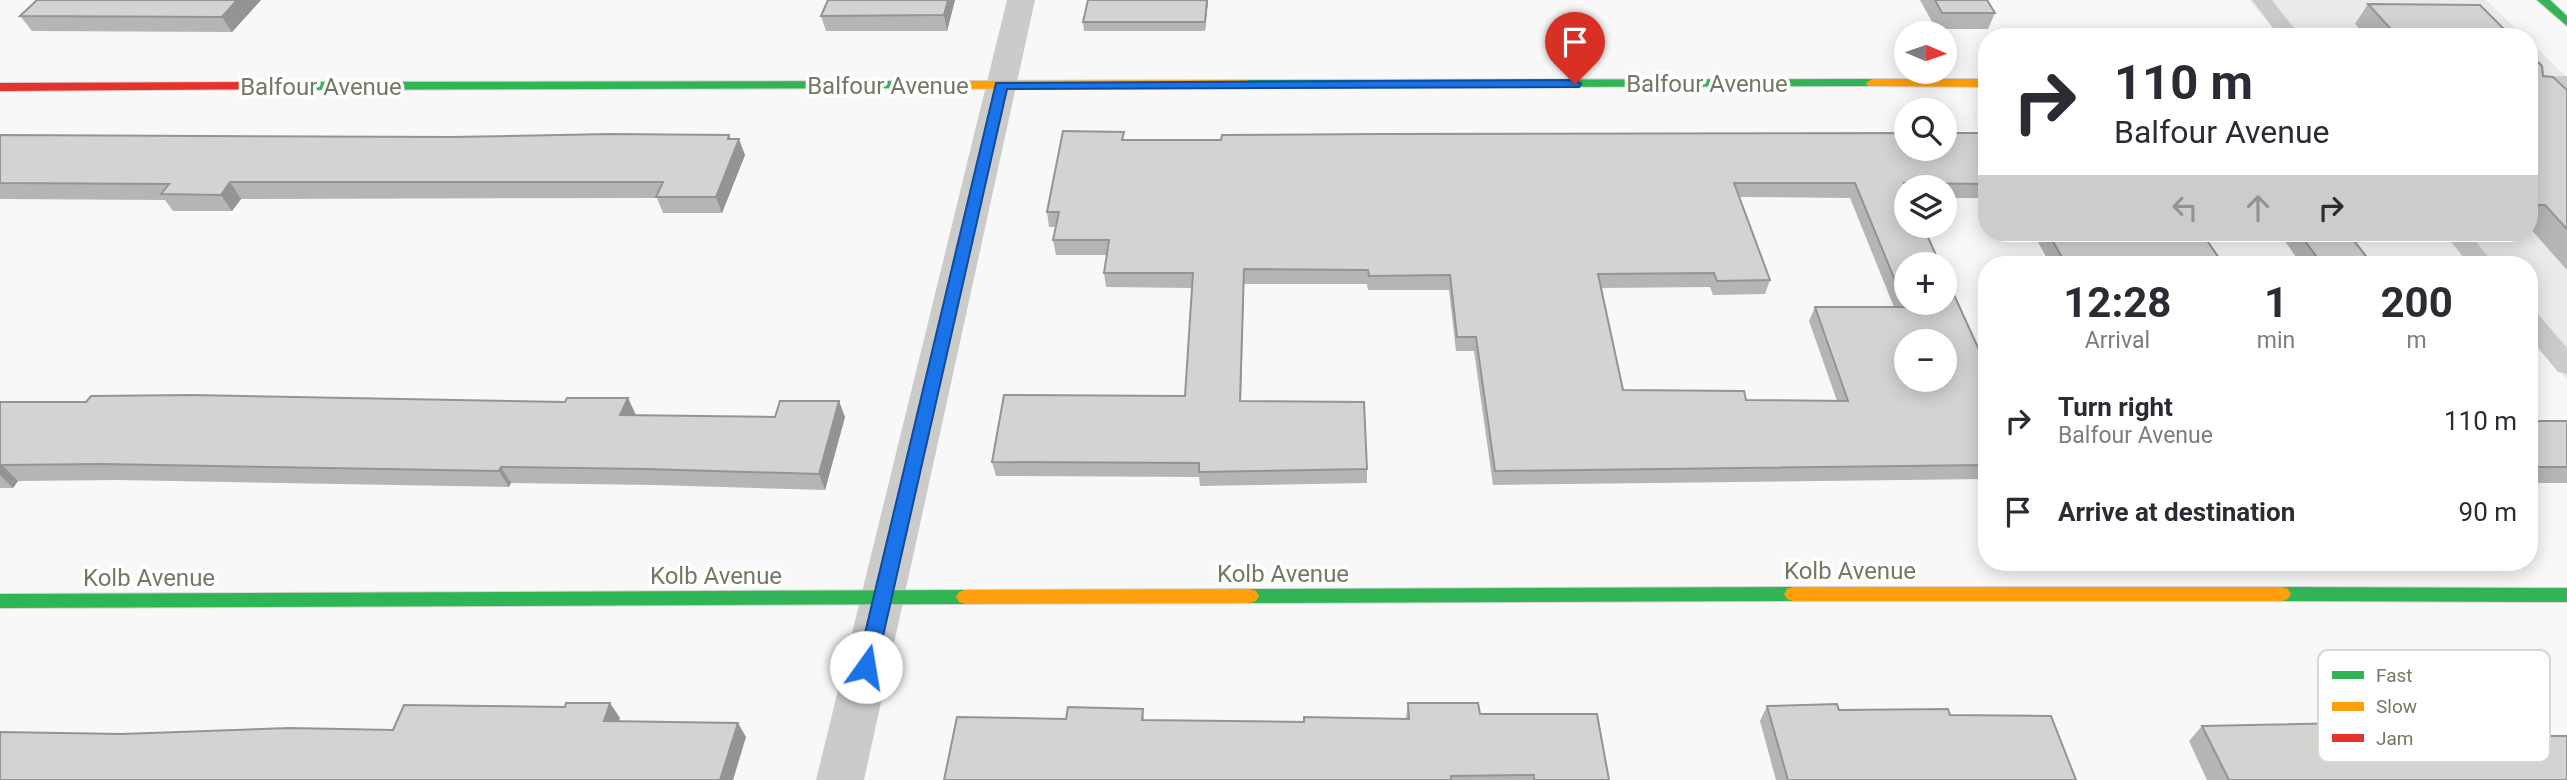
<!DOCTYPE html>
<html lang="en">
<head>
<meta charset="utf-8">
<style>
  :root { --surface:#fff; --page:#f2f2f3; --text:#2b2b33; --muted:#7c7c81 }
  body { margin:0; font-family:Roboto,sans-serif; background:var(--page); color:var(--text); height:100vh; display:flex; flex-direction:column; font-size:26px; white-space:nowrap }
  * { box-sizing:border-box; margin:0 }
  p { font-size:23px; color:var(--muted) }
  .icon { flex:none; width:38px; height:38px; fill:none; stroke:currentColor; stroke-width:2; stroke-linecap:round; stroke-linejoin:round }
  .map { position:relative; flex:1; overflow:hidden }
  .side { position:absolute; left:1978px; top:256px; width:560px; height:315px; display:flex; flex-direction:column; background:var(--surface); border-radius:28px; box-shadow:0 4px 18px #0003 }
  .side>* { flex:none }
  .top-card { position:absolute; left:1978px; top:28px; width:560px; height:214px; border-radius:28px; box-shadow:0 4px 18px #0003; background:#fff; color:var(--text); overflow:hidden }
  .needle { width:46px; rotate:92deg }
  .fabs { position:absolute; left:1894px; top:21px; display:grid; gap:14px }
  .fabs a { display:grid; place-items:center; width:63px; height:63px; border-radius:50%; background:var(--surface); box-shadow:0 4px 18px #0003; font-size:35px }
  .pin { position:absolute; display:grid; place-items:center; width:60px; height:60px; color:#fff; margin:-72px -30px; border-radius:50% 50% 50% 0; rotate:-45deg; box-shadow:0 0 7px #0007 }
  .pin .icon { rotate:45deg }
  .me { position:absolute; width:77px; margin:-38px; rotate:13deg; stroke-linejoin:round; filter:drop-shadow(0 0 5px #0008) }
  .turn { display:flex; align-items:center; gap:24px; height:147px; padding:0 21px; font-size:32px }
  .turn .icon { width:91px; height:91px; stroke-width:2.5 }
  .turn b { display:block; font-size:49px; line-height:60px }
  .lanes { display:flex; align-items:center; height:66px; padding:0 21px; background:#0003; justify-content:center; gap:35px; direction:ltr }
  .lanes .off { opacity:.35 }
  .eta { display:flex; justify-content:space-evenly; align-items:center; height:119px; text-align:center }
  .eta b { font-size:42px; font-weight:700; line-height:49px }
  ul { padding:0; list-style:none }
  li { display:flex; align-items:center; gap:21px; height:91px; padding:0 21px }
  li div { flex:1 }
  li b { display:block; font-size:26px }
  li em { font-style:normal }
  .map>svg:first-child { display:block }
  .built { fill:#ebeae9 }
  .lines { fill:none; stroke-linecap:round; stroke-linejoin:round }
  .fast-casing { stroke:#d5d5d3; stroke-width:2 }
  .slow-casing { stroke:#d5d5d3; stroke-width:2 }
  .jam-casing { stroke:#d5d5d3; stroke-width:2 }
  .lane { fill:#cbccc9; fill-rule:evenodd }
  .street { fill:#cbccc9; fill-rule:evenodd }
  .fast { fill:#30b455; fill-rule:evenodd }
  .slow { fill:#ff9f0a; fill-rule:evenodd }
  .jam { fill:#e5322d; fill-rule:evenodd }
  .wall { fill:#b5b5b5; fill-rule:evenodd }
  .shaded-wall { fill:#949493 }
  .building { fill:#d3d3d2; stroke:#949493; stroke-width:2; fill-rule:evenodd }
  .route { fill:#1a73e8; stroke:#114b97; stroke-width:2 }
  .labels { text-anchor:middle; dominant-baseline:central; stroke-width:7; stroke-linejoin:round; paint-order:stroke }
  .street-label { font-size:24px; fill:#737963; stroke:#fff }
  .key { fill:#fff; stroke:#d5d7d0; stroke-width:2 }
  .key-label { font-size:19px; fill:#737963 }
</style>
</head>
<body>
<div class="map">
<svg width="2567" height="780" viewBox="0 0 2567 780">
  <rect width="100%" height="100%" fill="#f9f8f9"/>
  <!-- built -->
  <path class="built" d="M 2249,0 L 2486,0 L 2525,37 L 2280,37 Z
    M 2529,41 L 2567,77 L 2567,380 L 2529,334 L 2529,264 L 2470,264 L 2444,233 L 2529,233 Z"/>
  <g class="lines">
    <!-- fast casing -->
    <g class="fast-casing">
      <path id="fast" d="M 2537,0 L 2550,0 L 2567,16 L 2567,26 Z
        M 1872,79 L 1878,83 L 1876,86 L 1247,88 L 1241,84 L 1247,80 Z
        M 936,81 L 942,85 L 940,88 L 275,90 L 269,86 L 275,82 Z
        M 1793,587 L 1799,589 L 1802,594 L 1799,599 L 1793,601 L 1250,603 L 1244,601 L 1241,596 L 1244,591 L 1250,589 Z
        M 2282,587 L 2567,588 L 2567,602 L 2282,601 L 2276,599 L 2273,594 L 2276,589 Z
        M 965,590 L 971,592 L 974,597 L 971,602 L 965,604 L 0,608 L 0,594 Z"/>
    </g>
    <!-- slow casing -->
    <g class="slow-casing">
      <path id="slow" d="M 1872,79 L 1986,79 L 1986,87 L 1868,86 L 1866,83 Z
        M 1247,80 L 1253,84 L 1251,87 L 936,89 L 930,85 L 936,81 Z
        M 1793,587 L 2282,587 L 2288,589 L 2291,594 L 2288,599 L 2282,601 L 1793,601 L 1787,599 L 1784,594 L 1787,589 Z
        M 1250,589 L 1256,591 L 1259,596 L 1256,601 L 1250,603 L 965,604 L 959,602 L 956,597 L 959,592 L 965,590 Z"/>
    </g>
    <!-- jam casing -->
    <g class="jam-casing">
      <path id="jam" d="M 275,82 L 281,86 L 279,89 L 0,91 L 0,83 Z"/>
    </g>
    <!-- lane -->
    <path class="lane" d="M 2252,0 L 2272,0 L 2301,37 L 2280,37 Z
      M 2444,233 L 2469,233 L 2494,264 L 2469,264 Z
      M 2529,311 L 2538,314 L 2567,348 L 2567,374 L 2558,372 L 2529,337 Z"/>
    <!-- street -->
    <path class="street" d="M 1007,0 L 1035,0 L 864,780 L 816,780 Z
      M 2567,76 L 2567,94 L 2529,95 L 2529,77 Z"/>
    <!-- fast -->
    <use href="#fast" class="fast"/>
    <!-- slow -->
    <use href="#slow" class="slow"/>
    <!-- jam -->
    <use href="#jam" class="jam"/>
  </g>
  <!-- wall -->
  <path class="wall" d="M 37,0 L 261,0 L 232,32 L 32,31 L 20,16 Z
    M 955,0 L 947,31 L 826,31 L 821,16 Z
    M 1088,0 L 1208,0 L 1205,31 L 1084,31 L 1083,22 Z
    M 1920,0 L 1987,0 L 1995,13 L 1988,29 L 1936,29 Z
    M 2368,4 L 2512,37 L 2367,37 L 2355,24 Z
    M 2529,53 L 2543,76 L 2567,90 L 2567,270 L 2529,227 Z
    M 1986,133 L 1986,198 L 1944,198 L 1944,187 L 1906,187 L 1986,365 L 1986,479 L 1493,485 L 1474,351 L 1456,351 L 1449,290 L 1368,290 L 1367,284 L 1244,284 L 1241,401 L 1367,469 L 1367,483 L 1200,486 L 1199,477 L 996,476 L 992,462 L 1185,396 L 1192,288 L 1106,287 L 1104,273 L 1107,255 L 1056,255 L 1053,240 L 1056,227 L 1049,227 L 1047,212 L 1124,140 L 1221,140 ZM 1739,197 L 1850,198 L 1894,307 L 1815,307 L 1809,321 L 1837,401 L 1746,400 L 1623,390 L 1601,288 L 1710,287 L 1713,295 L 1765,294 L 1770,280 Z
    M 0,135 L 731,139 L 745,155 L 722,213 L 663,213 L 657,198 L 241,199 L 232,211 L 173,211 L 165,200 L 0,199 Z
    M 2033,233 L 2202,233 L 2223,264 L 2050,264 Z
    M 2279,233 L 2348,233 L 2372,264 L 2301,264 Z
    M 0,402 L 636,415 L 635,416 L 845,417 L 825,490 L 654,485 L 511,483 L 509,487 L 117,480 L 18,481 L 13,488 L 0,488 Z
    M 2529,418 L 2530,421 L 2567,421 L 2567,483 L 2529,483 Z
    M 1408,703 L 1480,714 L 1609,780 L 944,780 L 1066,719 L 1143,709 L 1144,720 L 1304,722 L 1406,718 Z
    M 1767,706 L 1839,710 L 1950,715 L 2076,780 L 1776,780 L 1760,721 Z
    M 2202,726 L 2403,726 L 2522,736 L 2567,780 L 2207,780 L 2189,741 Z"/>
  <!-- shaded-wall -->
  <path class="shaded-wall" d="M 237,0 L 261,0 L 232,32 L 222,17 Z
    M 948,0 L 955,0 L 947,31 L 944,15 Z
    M 1207,0 L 1208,0 L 1205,31 L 1205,22 Z
    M 729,135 L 735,150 L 739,139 L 745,155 L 722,213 L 716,197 Z
    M 230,182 L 241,199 L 232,211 L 221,195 Z
    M 1244,269 L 1244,284 L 1240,415 L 1240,401 Z
    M 628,398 L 636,415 L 629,432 L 620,415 Z
    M 839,401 L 845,417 L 825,490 L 819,474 Z
    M 2,465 L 18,481 L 13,488 L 0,475 L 0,467 Z
    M 501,467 L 511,483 L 509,487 L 499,471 Z
    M 610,703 L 620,718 L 614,736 L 604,721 Z
    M 738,723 L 746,737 L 733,780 L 720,780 Z"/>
  <!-- building -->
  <path class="building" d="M 37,0 L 237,0 L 222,17 L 20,16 Z
    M 828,0 L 948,0 L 944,15 L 821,16 Z
    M 1088,0 L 1207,0 L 1205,22 L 1083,22 Z
    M 1935,0 L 1987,0 L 1995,13 L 1942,13 Z
    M 2368,4 L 2480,5 L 2512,37 L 2398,37 Z
    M 2529,53 L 2542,66 L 2543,76 L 2553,77 L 2567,90 L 2567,229 L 2545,205 L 2529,205 Z
    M 1063,131 L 1124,132 L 1122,140 L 1221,140 L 1222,135 L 1382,134 L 1906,133 L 1906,149 L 1944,149 L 1944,133 L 1986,133 L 1986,184 L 1904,183 L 1906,188 L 1906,226 L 1923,226 L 1940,264 L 1906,264 L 1906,303 L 1944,303 L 1944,273 L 1986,365 L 1986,465 L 1495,471 L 1476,337 L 1457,337 L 1450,275 L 1369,276 L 1368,270 L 1244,269 L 1240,401 L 1364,402 L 1367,469 L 1199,472 L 1199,463 L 992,462 L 1004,395 L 1185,396 L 1193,273 L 1104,273 L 1109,240 L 1053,240 L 1059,212 L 1047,212 ZM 1734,183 L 1855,183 L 1906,307 L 1815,307 L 1848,401 L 1746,400 L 1744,391 L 1623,390 L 1598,274 L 1714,273 L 1717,281 L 1770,280 ZM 1906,341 L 1944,341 L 1944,380 L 1906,380 Z
    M 611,134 L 729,135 L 728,139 L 739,139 L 716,197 L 656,197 L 663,182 L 230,182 L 221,195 L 161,194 L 169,184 L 0,183 L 0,135 L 451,137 Z
    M 2048,233 L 2202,233 L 2223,264 L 2066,264 Z
    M 2299,233 L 2348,233 L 2372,264 L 2322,264 Z
    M 192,395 L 565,402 L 567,398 L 628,398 L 620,415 L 775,417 L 780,401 L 839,401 L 819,474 L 646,469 L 501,467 L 499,471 L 102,464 L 2,465 L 0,467 L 0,402 L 86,402 L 91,396 Z
    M 2529,418 L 2530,421 L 2567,421 L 2567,467 L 2529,467 Z
    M 566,703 L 610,703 L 604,721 L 738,723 L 720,780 L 0,780 L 0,732 L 121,734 L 289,728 L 393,730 L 404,705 L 565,707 Z
    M 1408,703 L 1478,703 L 1480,714 L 1597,714 L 1609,780 L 1534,780 L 1534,775 L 1451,776 L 1451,780 L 944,780 L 957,717 L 1066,719 L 1068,707 L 1143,709 L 1142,720 L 1304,722 L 1304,717 L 1409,719 Z
    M 1837,704 L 1839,710 L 1948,709 L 1950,715 L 2051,716 L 2076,780 L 1788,780 L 1767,706 Z
    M 2401,722 L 2403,726 L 2515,726 L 2522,736 L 2567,736 L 2567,780 L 2229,780 L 2202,726 Z"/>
  <!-- route -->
  <path class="route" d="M 1575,80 L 1581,84 L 1579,87 L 1007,89 L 876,667 L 873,673 L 860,673 L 857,667 L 996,83 Z"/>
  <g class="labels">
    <!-- street labels -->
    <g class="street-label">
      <text x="1707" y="84">Balfour Avenue</text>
      <text x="888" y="86">Balfour Avenue</text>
      <text x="321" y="87">Balfour Avenue</text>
      <text x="1850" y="571">Kolb Avenue</text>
      <text x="1283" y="574">Kolb Avenue</text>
      <text x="716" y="576">Kolb Avenue</text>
      <text x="149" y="578">Kolb Avenue</text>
    </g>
  </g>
  <!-- legend -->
  <rect x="2318" y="650" width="232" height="112" rx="10" class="key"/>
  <rect x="2332" y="671" width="32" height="8" fill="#30b455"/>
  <rect x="2332" y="702" width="32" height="9" fill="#ff9f0a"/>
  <rect x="2332" y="734" width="32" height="8" fill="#e5322d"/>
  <g class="key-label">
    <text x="2376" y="682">Fast</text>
    <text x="2376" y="713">Slow</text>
    <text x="2376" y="745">Jam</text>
  </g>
</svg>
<div class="fabs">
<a><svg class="needle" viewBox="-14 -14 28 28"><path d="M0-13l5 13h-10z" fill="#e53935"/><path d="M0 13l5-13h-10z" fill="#7c7c81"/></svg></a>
<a><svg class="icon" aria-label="search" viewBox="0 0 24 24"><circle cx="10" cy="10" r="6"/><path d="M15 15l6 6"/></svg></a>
<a><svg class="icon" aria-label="layers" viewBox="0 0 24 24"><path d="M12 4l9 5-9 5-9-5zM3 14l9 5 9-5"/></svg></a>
<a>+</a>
<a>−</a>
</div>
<div class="pin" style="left:1575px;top:84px;background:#d93025"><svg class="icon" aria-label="arrive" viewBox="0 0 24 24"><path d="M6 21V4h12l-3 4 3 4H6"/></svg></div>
<svg class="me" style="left:866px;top:667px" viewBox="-20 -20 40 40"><circle r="19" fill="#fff"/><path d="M0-13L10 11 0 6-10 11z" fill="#1a73e8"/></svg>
<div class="top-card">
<div class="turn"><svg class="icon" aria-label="right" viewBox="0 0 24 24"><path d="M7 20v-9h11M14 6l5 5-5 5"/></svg><div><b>110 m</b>Balfour Avenue</div></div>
<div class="lanes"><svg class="icon off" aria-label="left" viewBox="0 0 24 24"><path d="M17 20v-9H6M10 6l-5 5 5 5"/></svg><svg class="icon off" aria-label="ahead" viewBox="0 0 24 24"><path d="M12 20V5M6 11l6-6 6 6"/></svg><svg class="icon" aria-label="right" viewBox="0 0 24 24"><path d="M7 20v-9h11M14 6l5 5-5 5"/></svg></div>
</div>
<section class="side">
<div class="eta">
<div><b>12:28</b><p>Arrival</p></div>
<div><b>1</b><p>min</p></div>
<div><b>200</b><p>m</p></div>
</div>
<ul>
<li><svg class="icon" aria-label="right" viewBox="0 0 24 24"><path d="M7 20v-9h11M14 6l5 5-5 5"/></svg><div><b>Turn right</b><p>Balfour Avenue</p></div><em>110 m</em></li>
<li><svg class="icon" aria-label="arrive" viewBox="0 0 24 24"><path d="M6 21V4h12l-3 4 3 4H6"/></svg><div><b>Arrive at destination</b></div><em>90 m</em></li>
</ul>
</section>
</div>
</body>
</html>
